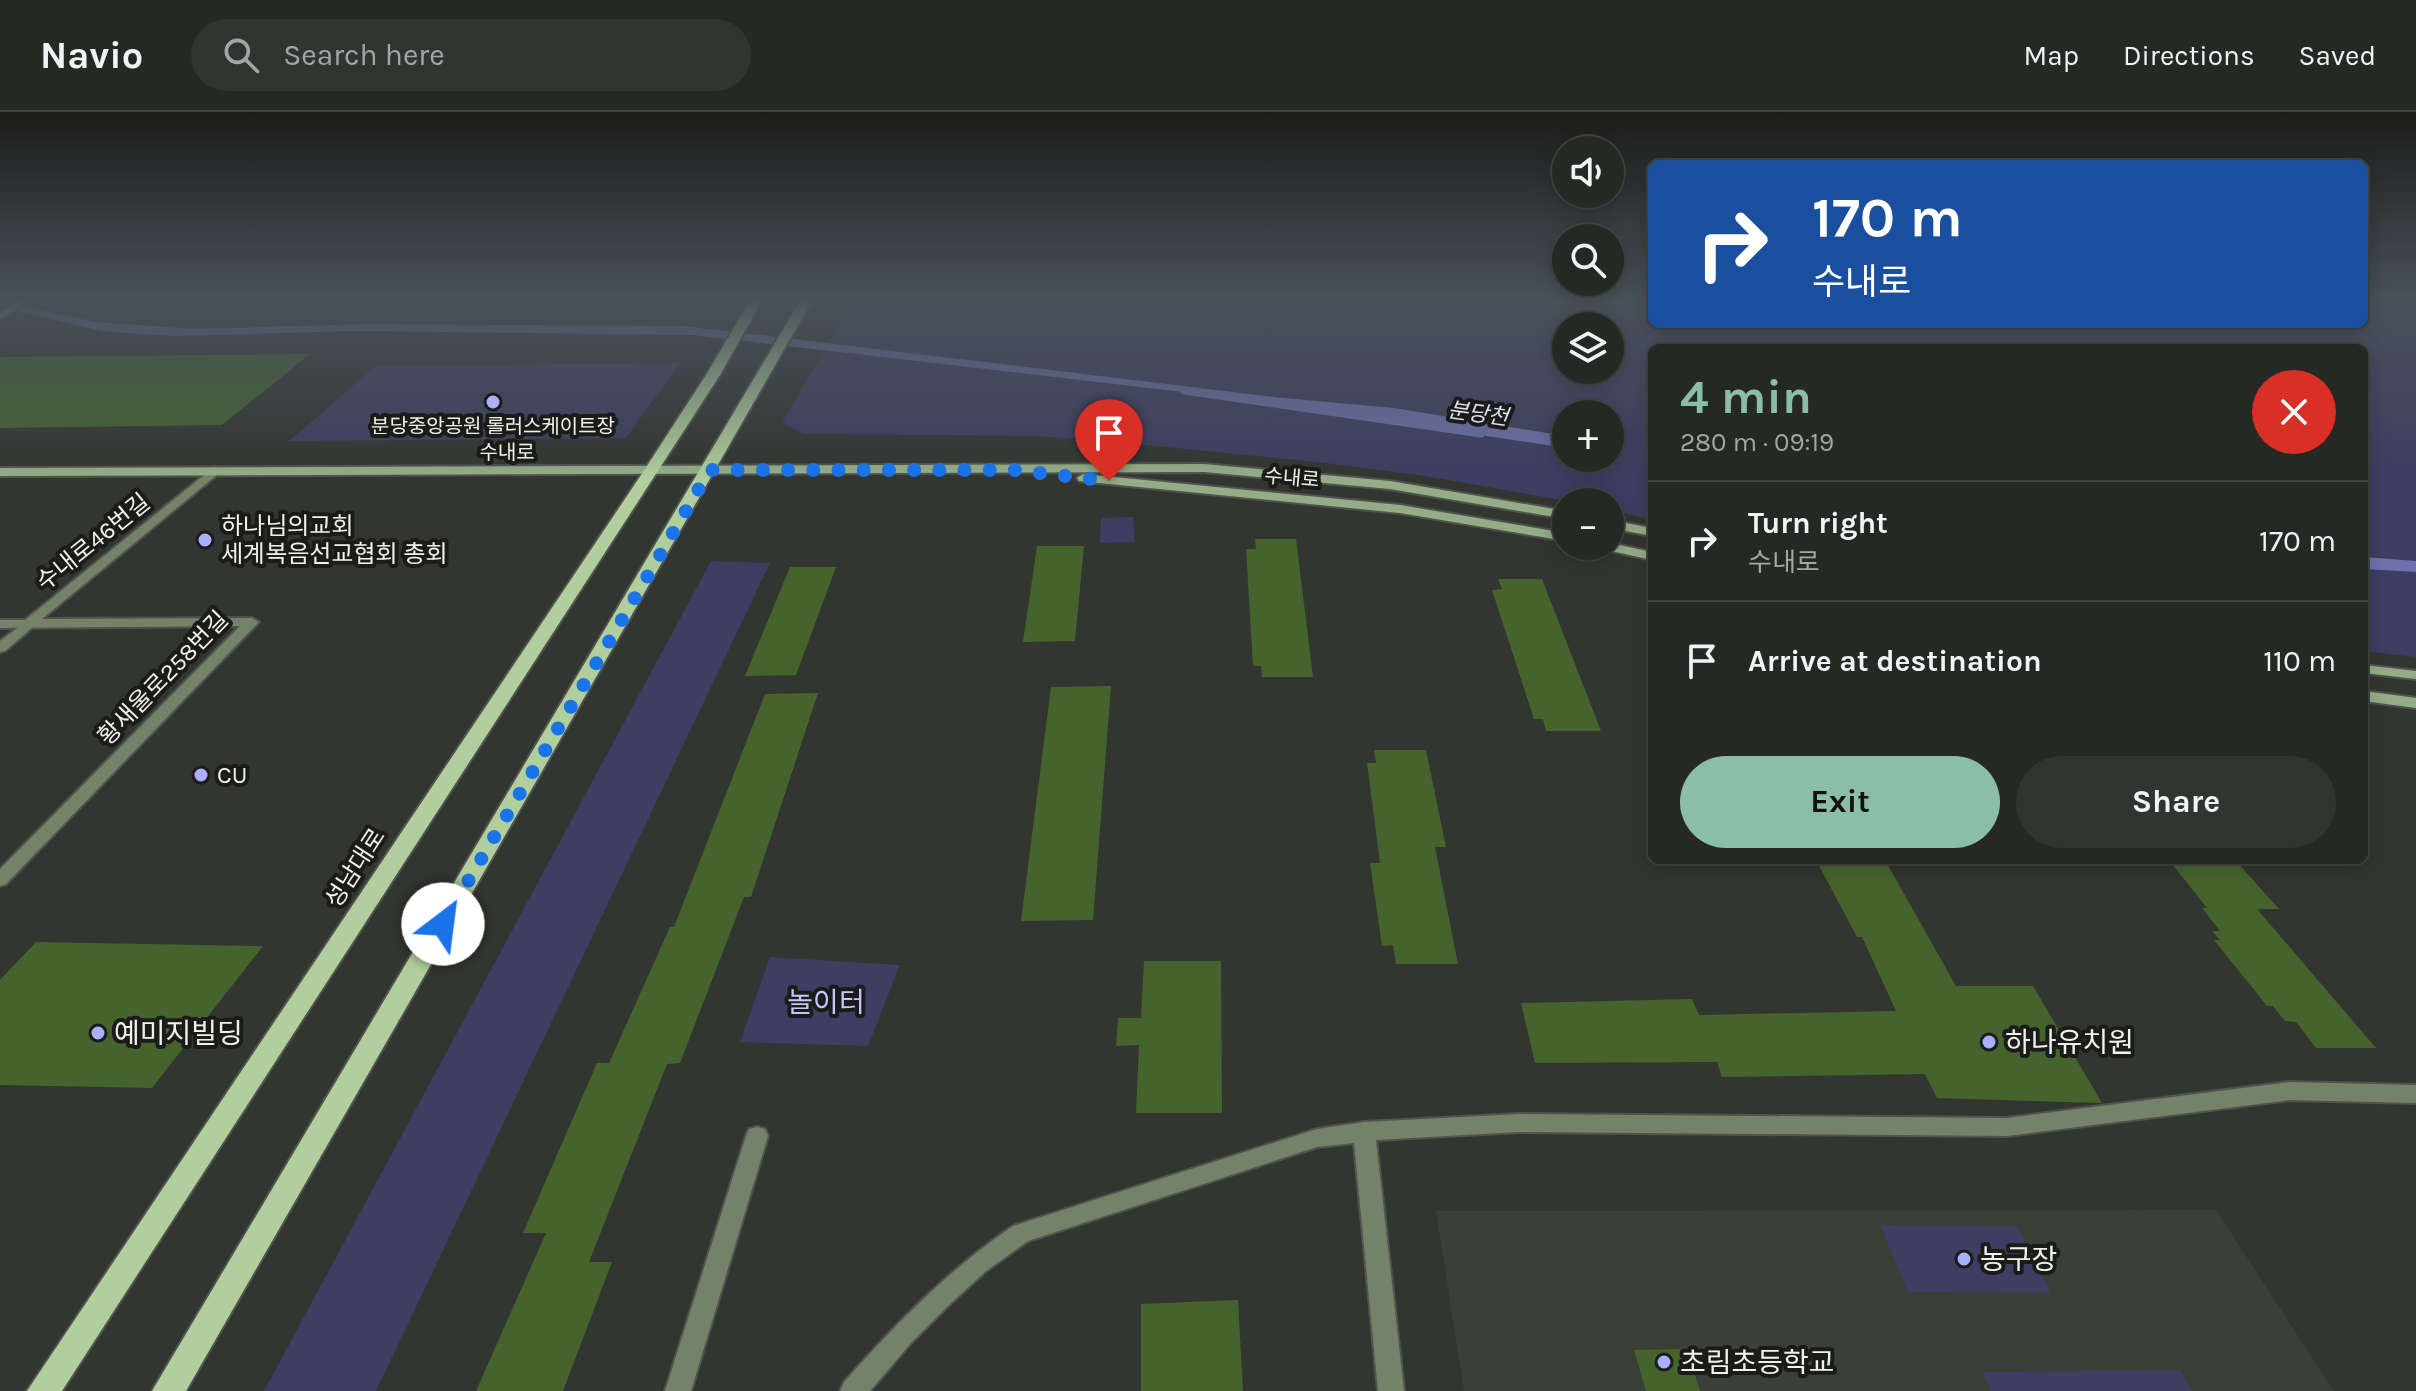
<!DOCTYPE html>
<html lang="en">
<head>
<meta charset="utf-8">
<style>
  :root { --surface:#262824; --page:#323431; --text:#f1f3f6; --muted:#a4a6a6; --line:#424441; --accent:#8abfa5 }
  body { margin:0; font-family:Karla,"Noto Sans KR",sans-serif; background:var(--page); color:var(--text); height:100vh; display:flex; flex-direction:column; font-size:30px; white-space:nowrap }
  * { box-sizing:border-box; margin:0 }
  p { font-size:26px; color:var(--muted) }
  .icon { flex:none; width:44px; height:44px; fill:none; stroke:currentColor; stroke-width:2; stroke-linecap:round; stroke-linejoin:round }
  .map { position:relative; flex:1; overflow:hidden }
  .details { position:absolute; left:1648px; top:232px; width:720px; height:520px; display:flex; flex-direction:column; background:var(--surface); border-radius:12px; box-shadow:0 4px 20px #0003,0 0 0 2px var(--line) }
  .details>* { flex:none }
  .top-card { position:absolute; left:1648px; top:48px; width:720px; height:168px; border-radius:12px; box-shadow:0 4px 20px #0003,0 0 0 2px var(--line); background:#1a4fa0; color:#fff; overflow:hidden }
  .controls { position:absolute; left:1552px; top:24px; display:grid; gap:16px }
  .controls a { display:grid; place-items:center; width:72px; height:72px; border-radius:50%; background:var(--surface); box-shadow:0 4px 20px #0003,0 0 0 2px var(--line); font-size:40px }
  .pin { position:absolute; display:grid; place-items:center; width:68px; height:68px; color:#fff; margin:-82px -34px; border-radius:50% 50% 50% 0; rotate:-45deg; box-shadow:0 0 8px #0007 }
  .pin .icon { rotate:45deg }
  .me { position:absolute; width:88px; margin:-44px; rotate:30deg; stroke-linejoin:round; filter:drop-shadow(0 0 6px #0008) }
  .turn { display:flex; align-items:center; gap:28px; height:168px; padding:0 32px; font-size:36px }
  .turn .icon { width:104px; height:104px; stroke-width:2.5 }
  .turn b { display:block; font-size:56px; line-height:68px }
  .round { display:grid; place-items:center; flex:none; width:84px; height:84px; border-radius:42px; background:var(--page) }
  .summary { display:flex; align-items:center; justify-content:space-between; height:136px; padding:0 32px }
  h1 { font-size:48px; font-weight:700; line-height:60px; color:var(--accent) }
  .cta { display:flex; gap:16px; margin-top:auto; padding:16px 32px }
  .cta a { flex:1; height:92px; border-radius:48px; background:var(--accent); color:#111; font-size:32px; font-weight:700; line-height:92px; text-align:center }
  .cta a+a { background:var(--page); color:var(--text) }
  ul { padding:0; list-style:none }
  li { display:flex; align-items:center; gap:24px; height:120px; padding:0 32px; border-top:2px solid var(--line) }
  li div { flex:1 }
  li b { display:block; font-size:30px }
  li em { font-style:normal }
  header { display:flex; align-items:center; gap:48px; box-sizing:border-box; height:112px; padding:0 40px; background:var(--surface); border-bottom:2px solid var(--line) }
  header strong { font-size:38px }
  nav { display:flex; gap:44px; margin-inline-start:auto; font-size:28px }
  .search { width:560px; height:72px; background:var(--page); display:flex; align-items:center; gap:20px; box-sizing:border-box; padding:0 28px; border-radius:44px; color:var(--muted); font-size:30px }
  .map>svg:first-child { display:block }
  .built { fill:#3a4035 }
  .green { fill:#3d3e61; fill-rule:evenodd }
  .water { fill:#6e71ac }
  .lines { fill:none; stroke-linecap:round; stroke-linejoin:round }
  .stream { stroke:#6e71ac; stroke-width:7 }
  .building { fill:#45642d }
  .pedestrian-casing { stroke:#50534e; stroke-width:4 }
  .minor-casing { stroke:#50534e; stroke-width:4 }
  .secondary-casing { stroke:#50534e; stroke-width:4 }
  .primary-casing { stroke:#50534e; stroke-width:4 }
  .pedestrian { fill:#738269; fill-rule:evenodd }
  .minor { fill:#738269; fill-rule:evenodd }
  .secondary { fill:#95ad86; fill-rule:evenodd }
  .primary { fill:#b0cf9c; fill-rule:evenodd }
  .route { stroke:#1a73e8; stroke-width:14; stroke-dasharray:0 25.2 }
  .poi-dot { fill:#abaffb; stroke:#1b1c1a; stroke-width:3 }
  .labels { text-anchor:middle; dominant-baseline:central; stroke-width:8; stroke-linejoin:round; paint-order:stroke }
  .far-poi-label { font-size:20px; fill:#eff1ee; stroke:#1b1c1a }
  .far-street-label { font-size:20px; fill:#eff1ee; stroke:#1b1c1a }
  .far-water-label { font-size:22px; font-style:italic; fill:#dee0f2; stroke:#1b1c1a }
  .poi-label { font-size:24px; fill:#eff1ee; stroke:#1b1c1a; text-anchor:start }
  .street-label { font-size:24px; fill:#eff1ee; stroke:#1b1c1a }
  .near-park-label { font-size:28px; fill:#c2c6fa; stroke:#1b1c1a }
  .near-poi-label { font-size:28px; fill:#eff1ee; stroke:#1b1c1a; text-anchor:start }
</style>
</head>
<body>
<header>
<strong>Navio</strong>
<div class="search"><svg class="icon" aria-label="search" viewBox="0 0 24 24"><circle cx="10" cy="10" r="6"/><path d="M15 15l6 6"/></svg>Search here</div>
<nav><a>Map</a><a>Directions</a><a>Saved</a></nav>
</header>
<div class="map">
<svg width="2416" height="1279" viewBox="0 0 2416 1279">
  <rect width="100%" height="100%" fill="#323530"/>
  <!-- built -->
  <path class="built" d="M 2216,1098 L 2334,1279 L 1464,1279 L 1436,1099 Z"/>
  <!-- green -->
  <path class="green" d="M 854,189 L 1652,189 L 1652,212 L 2364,212 L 2364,189 L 2416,189 L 2416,545 L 2364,539 L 2364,236 L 1652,236 L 1652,408 L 1610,398 L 1610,390 L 1572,390 L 1425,364 L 1317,350 L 1096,328 L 1036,324 L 803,322 L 782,310 ZM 1566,214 L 1610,214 L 1610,258 L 1566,258 ZM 1566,302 L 1610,302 L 1610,346 L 1566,346 Z
    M 680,251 L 626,326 L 289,329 L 376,254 Z
    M 1133,405 L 1135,430 L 1100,431 L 1101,406 Z
    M 711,449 L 770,451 L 376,1279 L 264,1279 Z
    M 770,845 L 900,853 L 868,934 L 740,930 Z
    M 1880,1113 L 2017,1114 L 2051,1181 L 1908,1180 Z
    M 2180,1258 L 2192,1279 L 1991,1279 L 1982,1260 Z"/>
  <!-- water -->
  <path class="water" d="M 0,189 L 96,210 L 195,217 L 369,212 L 685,214 L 1283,286 L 1394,296 L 1566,324 L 1566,336 L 1252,288 L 693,223 L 355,219 L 171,224 L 102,219 L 0,195 Z
    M 2364,445 L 2416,449 L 2416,460 L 2364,457 Z"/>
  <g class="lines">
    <!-- stream -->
    <path class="stream" d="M 1184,279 L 1481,322"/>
  </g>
  <!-- building -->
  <path class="building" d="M 310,242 L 222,313 L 0,316 L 0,245 Z
    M 1255,427 L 1296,427 L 1313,565 L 1262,565 L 1261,554 L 1253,554 L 1246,437 L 1256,437 Z
    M 1037,434 L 1084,434 L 1075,529 L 1023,530 Z
    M 790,455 L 836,455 L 796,563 L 745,564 Z
    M 1498,467 L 1542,467 L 1601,619 L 1546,619 L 1543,607 L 1534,607 L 1492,478 L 1502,477 Z
    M 1111,574 L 1093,808 L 1021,809 L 1051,575 Z
    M 818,581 L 751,785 L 744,785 L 680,951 L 667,952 L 589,1150 L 612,1150 L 563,1279 L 476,1279 L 546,1121 L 523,1121 L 597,951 L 609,951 L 670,815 L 674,815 L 765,582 Z
    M 1374,638 L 1426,638 L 1446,735 L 1435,735 L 1458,852 L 1396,852 L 1393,833 L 1382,834 L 1370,751 L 1380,751 L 1367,651 L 1376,651 Z
    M 1816,748 L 1885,748 L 1956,874 L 2033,874 L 2102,991 L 1937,986 L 1925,962 L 1722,965 L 1717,950 L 1535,951 L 1521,891 L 1692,887 L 1699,903 L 1896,899 L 1862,825 L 1857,825 Z
    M 2169,748 L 2235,748 L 2279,797 L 2257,797 L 2376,936 L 2316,936 L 2296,910 L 2285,909 L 2273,894 L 2267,894 L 2214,828 L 2220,828 L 2212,819 L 2220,819 L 2202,796 L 2207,796 Z
    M 36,830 L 263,834 L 152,976 L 0,973 L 0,868 Z
    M 1144,849 L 1221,849 L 1222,1001 L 1136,1001 L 1139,933 L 1116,934 L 1118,906 L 1141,906 Z
    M 1238,1188 L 1243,1279 L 1141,1279 L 1141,1192 Z
    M 1687,1237 L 1700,1279 L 1646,1279 L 1634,1238 Z"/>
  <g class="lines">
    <!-- pedestrian casing -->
    <g class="pedestrian-casing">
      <path id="pedestrian" d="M 28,508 L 35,512 L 33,515 L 5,539 L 0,540 L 0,529 Z"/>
    </g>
    <!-- minor casing -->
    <g class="minor-casing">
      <path id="minor" d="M 214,355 L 218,356 L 218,362 L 42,507 L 252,506 L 259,510 L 6,772 L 0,774 L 0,757 L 240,514 L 0,516 L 0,508 L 25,508 Z
        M 2289,970 L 2416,973 L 2416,991 L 2289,988 L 2007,1024 L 1519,1020 L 1376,1028 L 1404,1279 L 1378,1279 L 1354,1031 L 1317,1035 L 1028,1129 L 986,1159 L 950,1192 L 911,1231 L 870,1279 L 840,1279 L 844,1270 C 896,1212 948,1158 1013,1114 L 1317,1017 L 1364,1010 L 1519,1002 L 2007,1006 Z
        M 757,1015 L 765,1017 L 768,1024 L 691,1279 L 665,1279 L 746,1024 L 749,1017 Z"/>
    </g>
    <!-- secondary casing -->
    <g class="secondary-casing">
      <path id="secondary" d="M 19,189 L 30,189 L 0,207 L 0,200 Z
        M 1204,352 L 1390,369 L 1566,399 L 1566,407 L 1390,377 L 1204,360 L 0,364 L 0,356 Z
        M 1083,362 L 1400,393 L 1566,421 L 1566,429 L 1400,401 L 1079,369 L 1077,366 Z
        M 1610,408 L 1652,416 L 1652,424 L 1610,416 Z
        M 1610,431 L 1652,440 L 1652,448 L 1602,437 L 1601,434 L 1610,434 Z
        M 2364,553 L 2416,559 L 2416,567 L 2364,561 Z
        M 2364,579 L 2416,586 L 2416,596 L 2364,589 Z"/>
    </g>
    <!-- primary casing -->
    <g class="primary-casing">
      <path id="primary" d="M 750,189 L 762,189 L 720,263 L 62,1279 L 27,1279 L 643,360 L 706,263 Z
        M 800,189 L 812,189 L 186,1279 L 152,1279 Z"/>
    </g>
    <!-- pedestrian -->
    <use href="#pedestrian" class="pedestrian"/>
    <!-- minor -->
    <use href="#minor" class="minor"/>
    <!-- secondary -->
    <use href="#secondary" class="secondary"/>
    <!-- primary -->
    <use href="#primary" class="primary"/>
  </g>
  <!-- sky -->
  <linearGradient id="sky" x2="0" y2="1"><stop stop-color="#1c1d1a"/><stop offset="0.51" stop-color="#495159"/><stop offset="1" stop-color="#495159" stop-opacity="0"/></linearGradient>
  <rect width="2416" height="368" fill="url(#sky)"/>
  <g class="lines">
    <!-- route -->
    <path class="route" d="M 443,812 L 710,358 L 1014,358 L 1109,369"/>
  </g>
  <!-- markers -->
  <g class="poi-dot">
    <circle cx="493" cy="290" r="8"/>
    <circle cx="205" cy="428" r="8"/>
    <circle cx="201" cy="663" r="8"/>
    <circle cx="98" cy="921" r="8"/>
    <circle cx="1989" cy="930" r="8"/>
    <circle cx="1964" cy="1147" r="8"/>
    <circle cx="1664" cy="1250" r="8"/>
  </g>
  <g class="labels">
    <!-- far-poi labels -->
    <g class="far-poi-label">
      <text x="493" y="314">분당중앙공원 롤러스케이트장</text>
    </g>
    <!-- far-street labels -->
    <g class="far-street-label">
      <text x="507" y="340">수내로</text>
      <text transform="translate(1292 366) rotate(5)">수내로</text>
    </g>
    <!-- far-water labels -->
    <g class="far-water-label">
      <text transform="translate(1478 302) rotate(8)">분당천</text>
    </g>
    <!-- poi labels -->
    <g class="poi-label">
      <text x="221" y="414">하나님의교회<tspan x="221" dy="28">세계복음선교협회 총회</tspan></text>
      <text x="217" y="663">CU</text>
    </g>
    <!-- street labels -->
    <g class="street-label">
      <text transform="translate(93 430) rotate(-39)">수내로46번길</text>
      <text transform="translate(163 566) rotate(-46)">황새울로258번길</text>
      <text transform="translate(355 756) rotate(-57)">성남대로</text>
    </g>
    <!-- near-park labels -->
    <g class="near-park-label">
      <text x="826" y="890">놀이터</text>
    </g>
    <!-- near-poi labels -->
    <g class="near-poi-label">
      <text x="114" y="921">예미지빌딩</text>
      <text x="2005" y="930">하나유치원</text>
      <text x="1980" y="1147">농구장</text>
      <text x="1680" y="1250">초림초등학교</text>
    </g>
  </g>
</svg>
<div class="controls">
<a><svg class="icon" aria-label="sound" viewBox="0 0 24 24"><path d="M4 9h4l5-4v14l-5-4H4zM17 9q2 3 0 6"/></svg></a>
<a><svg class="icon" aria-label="search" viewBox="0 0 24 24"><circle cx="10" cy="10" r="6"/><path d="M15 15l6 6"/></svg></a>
<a><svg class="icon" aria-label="layers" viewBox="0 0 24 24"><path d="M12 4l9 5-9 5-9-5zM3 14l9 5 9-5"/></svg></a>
<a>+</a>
<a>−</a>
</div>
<div class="pin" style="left:1109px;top:369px;background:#d93025"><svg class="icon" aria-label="arrive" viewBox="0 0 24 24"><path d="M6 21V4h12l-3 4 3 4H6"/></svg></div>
<svg class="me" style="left:443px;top:812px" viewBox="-20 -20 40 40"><circle r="19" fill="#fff"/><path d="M0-13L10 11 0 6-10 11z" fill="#1a73e8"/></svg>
<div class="top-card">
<div class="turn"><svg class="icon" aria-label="right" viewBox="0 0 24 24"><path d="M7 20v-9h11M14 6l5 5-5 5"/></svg><div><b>170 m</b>수내로</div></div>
</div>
<section class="details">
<div class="summary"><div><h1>4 min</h1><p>280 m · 09:19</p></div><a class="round" style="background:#d93025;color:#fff"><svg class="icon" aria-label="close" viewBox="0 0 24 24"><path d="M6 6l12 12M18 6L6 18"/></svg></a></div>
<ul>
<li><svg class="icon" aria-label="right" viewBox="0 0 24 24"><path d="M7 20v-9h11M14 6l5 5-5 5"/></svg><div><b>Turn right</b><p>수내로</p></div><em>170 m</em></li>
<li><svg class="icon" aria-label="arrive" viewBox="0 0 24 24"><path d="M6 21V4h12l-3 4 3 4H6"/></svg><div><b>Arrive at destination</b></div><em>110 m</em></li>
</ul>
<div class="cta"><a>Exit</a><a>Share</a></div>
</section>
</div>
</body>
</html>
